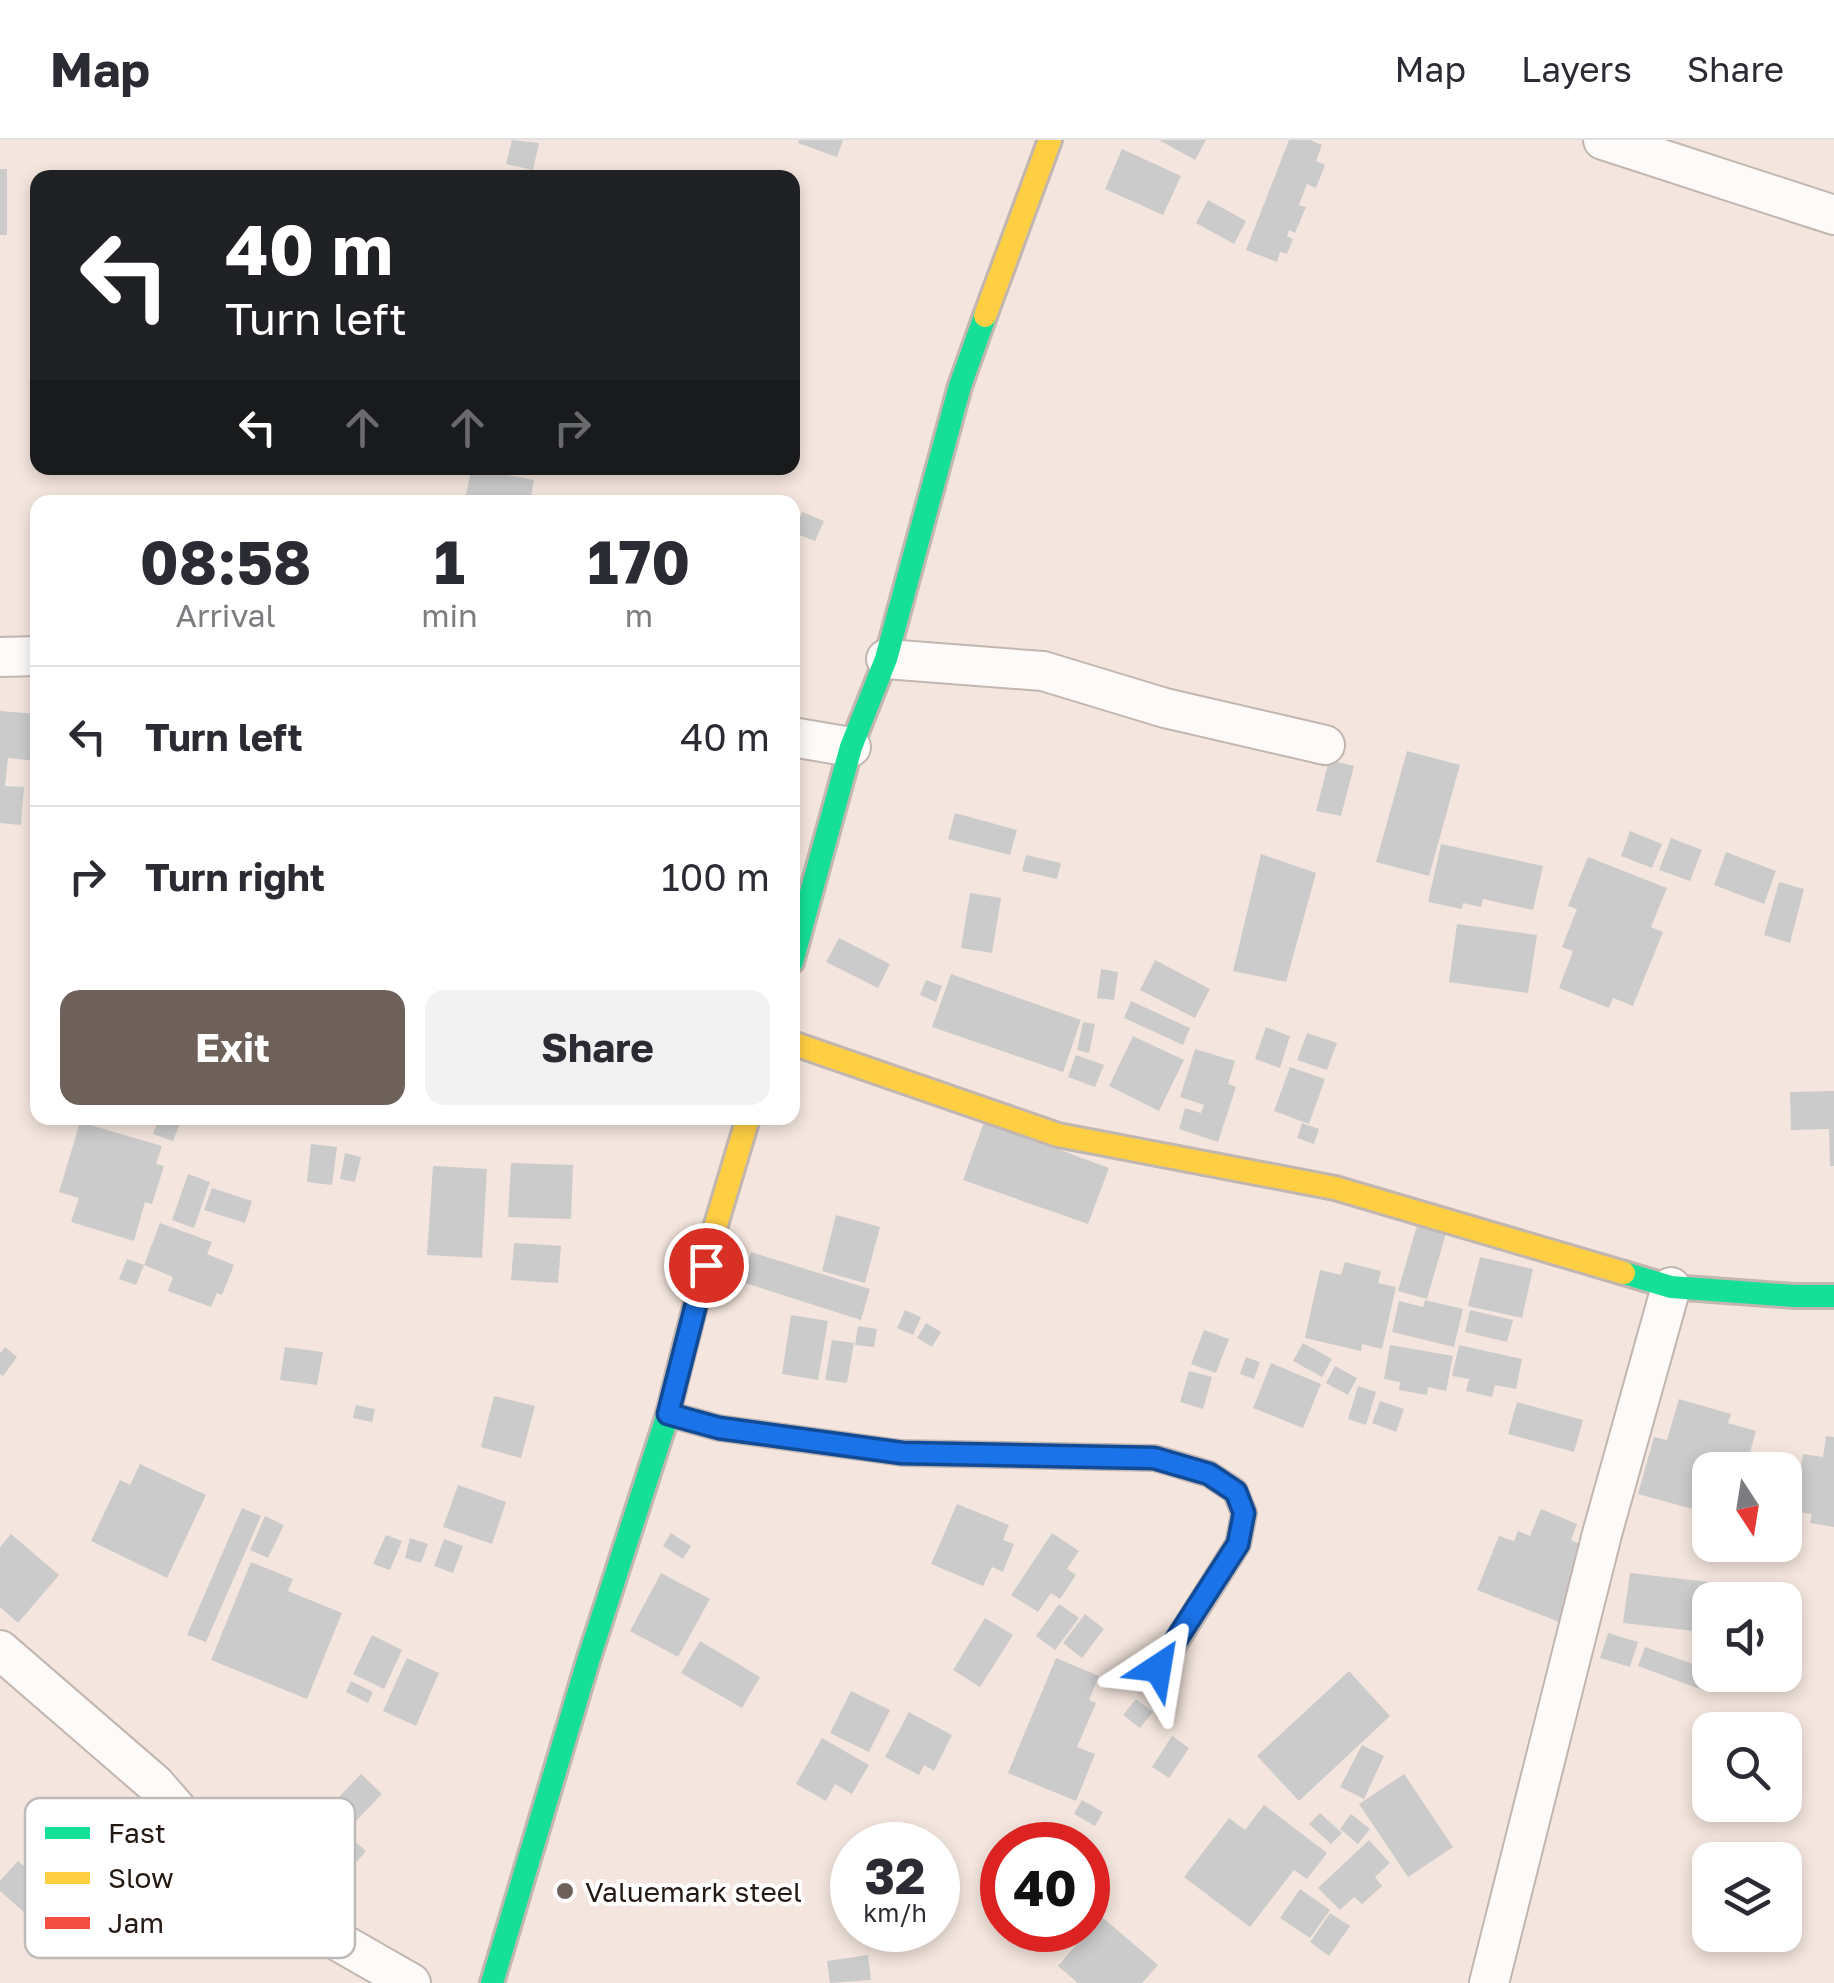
<!DOCTYPE html>
<html lang="en">
<head>
<meta charset="utf-8">
<style>
  :root { --surface:#fff; --page:#f2f2f3; --text:#2b2b33; --muted:#7c7c81; --line:#e1e1e2; --accent:#6d615a }
  body { margin:0; font-family:"Golos Text",sans-serif; background:var(--page); color:var(--text); height:100vh; display:flex; flex-direction:column; font-size:38px; white-space:nowrap }
  * { box-sizing:border-box; margin:0 }
  p { font-size:32px; color:var(--muted) }
  .icon { flex:none; width:55px; height:55px; fill:none; stroke:currentColor; stroke-width:2; stroke-linecap:round; stroke-linejoin:round }
  .map { position:relative; flex:1; overflow:hidden }
  .side { position:absolute; left:30px; top:355px; width:770px; height:630px; display:flex; flex-direction:column; background:var(--surface); border-radius:20px; box-shadow:0 5px 15px #0003 }
  .side>* { flex:none }
  .banner { position:absolute; left:30px; top:30px; width:770px; height:305px; border-radius:20px; box-shadow:0 5px 15px #0003; background:#202124; color:#fff; overflow:hidden }
  .needle { width:65px; rotate:168deg }
  .fabs { position:absolute; left:1692px; top:1312px; display:grid; gap:20px }
  .fabs a { display:grid; place-items:center; width:110px; height:110px; border-radius:20px; background:var(--surface); box-shadow:0 5px 15px #0003; font-size:50px }
  .speed { position:absolute; left:830px; top:1682px; display:flex; gap:20px; font-size:50px; font-weight:700; text-align:center }
  .speed>* { display:grid; place-content:center; width:130px; height:130px; border-radius:50%; background:var(--surface); box-shadow:0 5px 15px #0003; line-height:1 }
  .speed small { font-size:25px; font-weight:400 }
  .speed .limit { border:15px solid #d22; background:#fff; color:#111 }
  .pin { position:absolute; display:grid; place-items:center; width:85px; height:85px; color:#fff; margin:-42px; border:5px solid #fff; border-radius:50%; box-shadow:0 2px 10px #0007 }
  .me { position:absolute; width:110px; margin:-55px; rotate:33deg; stroke-linejoin:round; filter:drop-shadow(0 0 8px #0008) }
  .turn { display:flex; align-items:center; gap:35px; height:210px; padding:0 30px; font-size:45px }
  .turn .icon { width:130px; height:130px; stroke-width:2.5 }
  .turn b { display:block; font-size:70px; line-height:85px }
  .lanes { display:flex; align-items:center; height:95px; padding:0 30px; background:#0003; justify-content:center; gap:50px; direction:ltr }
  .lanes .off { opacity:.35 }
  .eta { display:flex; justify-content:space-evenly; align-items:center; height:170px; text-align:center }
  .eta b { font-size:60px; font-weight:700; line-height:70px }
  .cta { display:flex; gap:20px; margin-top:auto; padding:20px 30px }
  .cta a { flex:1; height:115px; border-radius:20px; background:var(--accent); color:#fff; font-size:40px; font-weight:700; line-height:115px; text-align:center }
  .cta a+a { background:var(--page); color:var(--text) }
  ul { padding:0; list-style:none }
  li { display:flex; align-items:center; gap:30px; height:140px; padding:0 30px; border-top:2px solid var(--line) }
  li div { flex:1 }
  li b { display:block; font-size:38px }
  li em { font-style:normal }
  header { display:flex; align-items:center; gap:60px; box-sizing:border-box; height:140px; padding:0 50px; background:var(--surface); border-bottom:2px solid var(--line) }
  header strong { font-size:48px }
  nav { display:flex; gap:55px; margin-inline-start:auto; font-size:35px }
  .map>svg:first-child { display:block }
  .building { fill:#cccbcb }
  .lines { fill:none; stroke-linecap:round; stroke-linejoin:round }
  .street-casing { stroke:#c2b6b0; stroke-width:42 }
  .fast-casing { stroke:#c2b6b0; stroke-width:28 }
  .slow-casing { stroke:#c2b6b0; stroke-width:28 }
  .jam-casing { stroke:#c2b6b0; stroke-width:28 }
  .street { stroke:#fdfbfa; stroke-width:38 }
  .fast { stroke:#16e098; stroke-width:22 }
  .slow { stroke:#ffcf43; stroke-width:22 }
  .jam { stroke:#f24e42; stroke-width:22 }
  .route-casing { stroke:#114b97; stroke-width:25 }
  .route { stroke:#1a73e8; stroke-width:18 }
  .poi-dot { fill:#6d615a; stroke:#fff; stroke-width:4 }
  .labels { text-anchor:middle; dominant-baseline:central; stroke-width:8; stroke-linejoin:round; paint-order:stroke }
  .poi-label { font-size:28px; fill:#251913; stroke:#fff; text-anchor:start }
  .key { fill:#fff; stroke:#bebab8; stroke-width:2.5 }
  .key-label { font-size:28px; fill:#251913 }
</style>
</head>
<body>
<header>
<strong>Map</strong>
<nav><a>Map</a><a>Layers</a><a>Share</a></nav>
</header>
<div class="map">
<svg width="1834" height="1843" viewBox="0 0 1834 1843">
  <rect width="100%" height="100%" fill="#f4e6de"/>
  <!-- building -->
  <path class="building" d="M 512,0 L 539,3 L 533,30 L 506,24 Z
    M 799,0 L 843,0 L 837,17 L 798,3 Z
    M 1159,0 L 1206,0 L 1195,20 Z
    M 1289,0 L 1310,0 L 1322,5 L 1316,21 L 1325,25 L 1316,48 L 1307,44 L 1299,65 L 1306,67 L 1295,93 L 1289,90 L 1287,96 L 1293,99 L 1287,114 L 1280,112 L 1277,122 L 1246,110 Z
    M 1122,9 L 1181,36 L 1163,75 L 1105,49 Z
    M 0,29 L 7,29 L 7,95 L 0,95 Z
    M 1208,60 L 1246,81 L 1234,104 L 1196,83 Z
    M 472,328 L 534,340 L 530,362 L 464,362 Z
    M 802,372 L 824,381 L 815,401 L 794,393 Z
    M 0,571 L 38,574 L 38,621 L 8,618 L 5,646 L 24,647 L 21,685 L 0,683 Z
    M 1407,611 L 1460,625 L 1429,736 L 1376,722 Z
    M 1329,620 L 1354,626 L 1341,676 L 1316,671 Z
    M 955,673 L 1017,690 L 1010,715 L 948,699 Z
    M 1630,691 L 1662,704 L 1652,728 L 1621,716 Z
    M 1671,698 L 1702,710 L 1690,741 L 1659,730 Z
    M 1441,704 L 1543,726 L 1533,770 L 1483,759 L 1481,767 L 1463,763 L 1462,769 L 1428,762 Z
    M 1726,712 L 1776,731 L 1764,764 L 1714,745 Z
    M 1261,714 L 1316,733 L 1286,842 L 1233,831 Z
    M 1026,715 L 1061,723 L 1057,739 L 1022,731 Z
    M 1588,717 L 1667,748 L 1651,787 L 1663,792 L 1633,866 L 1613,858 L 1609,868 L 1559,848 L 1573,811 L 1562,807 L 1577,769 L 1568,766 Z
    M 1779,742 L 1804,749 L 1790,803 L 1764,795 Z
    M 970,753 L 1001,758 L 992,813 L 961,808 Z
    M 1457,784 L 1537,795 L 1528,853 L 1449,842 Z
    M 839,798 L 890,824 L 878,848 L 826,822 Z
    M 1155,820 L 1210,849 L 1195,878 L 1140,850 Z
    M 1101,829 L 1118,832 L 1114,860 L 1097,858 Z
    M 951,834 L 1081,880 L 1063,932 L 932,887 Z
    M 926,840 L 942,846 L 936,862 L 920,855 Z
    M 1131,861 L 1190,888 L 1183,905 L 1124,878 Z
    M 1083,882 L 1095,884 L 1089,913 L 1077,910 Z
    M 1266,887 L 1290,896 L 1280,928 L 1255,919 Z
    M 1307,893 L 1337,903 L 1327,930 L 1297,920 Z
    M 1133,896 L 1184,920 L 1159,971 L 1109,946 Z
    M 1195,909 L 1235,921 L 1228,944 L 1236,947 L 1218,1002 L 1179,989 L 1185,968 L 1201,973 L 1204,965 L 1180,957 Z
    M 1076,915 L 1104,925 L 1095,947 L 1068,937 Z
    M 1290,927 L 1325,939 L 1309,984 L 1274,971 Z
    M 1834,951 L 1834,1026 L 1830,1026 L 1829,989 L 1791,990 L 1790,952 Z
    M 159,978 L 182,978 L 173,1001 L 153,994 Z
    M 80,982 L 162,1006 L 156,1024 L 164,1026 L 152,1064 L 145,1062 L 134,1101 L 71,1082 L 79,1058 L 59,1052 Z
    M 984,982 L 1109,1028 L 1088,1084 L 963,1040 Z
    M 1302,983 L 1319,989 L 1314,1004 L 1297,998 Z
    M 311,1004 L 337,1007 L 332,1045 L 307,1042 Z
    M 345,1013 L 361,1017 L 355,1042 L 340,1039 Z
    M 511,1023 L 573,1025 L 571,1079 L 508,1077 Z
    M 433,1026 L 487,1029 L 482,1118 L 427,1115 Z
    M 188,1034 L 210,1042 L 194,1088 L 172,1080 Z
    M 212,1048 L 252,1061 L 245,1083 L 204,1070 Z
    M 836,1075 L 880,1087 L 865,1143 L 822,1131 Z
    M 1418,1082 L 1447,1090 L 1427,1159 L 1398,1151 Z
    M 160,1083 L 212,1102 L 207,1114 L 234,1125 L 222,1155 L 217,1153 L 211,1167 L 168,1151 L 173,1137 L 144,1125 Z
    M 514,1103 L 561,1106 L 558,1143 L 511,1140 Z
    M 751,1112 L 870,1149 L 861,1180 L 742,1142 Z
    M 1480,1117 L 1533,1129 L 1522,1178 L 1468,1166 Z
    M 127,1119 L 144,1125 L 136,1145 L 119,1139 Z
    M 1345,1122 L 1381,1131 L 1378,1143 L 1396,1147 L 1382,1209 L 1362,1204 L 1361,1211 L 1305,1198 L 1320,1130 L 1341,1135 Z
    M 1425,1160 L 1463,1169 L 1454,1207 L 1392,1192 L 1399,1161 L 1423,1167 Z
    M 905,1170 L 921,1177 L 913,1195 L 897,1188 Z
    M 1470,1170 L 1513,1180 L 1507,1202 L 1465,1192 Z
    M 791,1175 L 828,1181 L 818,1240 L 782,1234 Z
    M 926,1183 L 941,1192 L 932,1207 L 917,1198 Z
    M 858,1186 L 877,1189 L 874,1207 L 855,1205 Z
    M 1204,1190 L 1229,1199 L 1216,1233 L 1191,1224 Z
    M 832,1200 L 854,1203 L 847,1243 L 825,1240 Z
    M 1303,1203 L 1332,1219 L 1322,1237 L 1293,1221 Z
    M 1390,1205 L 1453,1216 L 1446,1251 L 1428,1247 L 1427,1255 L 1399,1250 L 1400,1242 L 1384,1239 Z
    M 1459,1205 L 1522,1219 L 1516,1249 L 1495,1245 L 1492,1257 L 1466,1251 L 1469,1239 L 1452,1236 Z
    M 5,1207 L 17,1217 L 3,1236 L 0,1234 L 0,1213 Z
    M 285,1207 L 323,1212 L 317,1245 L 280,1240 Z
    M 1246,1217 L 1260,1222 L 1254,1239 L 1240,1234 Z
    M 1271,1223 L 1321,1244 L 1303,1288 L 1253,1268 Z
    M 1335,1226 L 1357,1238 L 1348,1255 L 1326,1243 Z
    M 1189,1231 L 1212,1237 L 1203,1269 L 1180,1262 Z
    M 1358,1246 L 1376,1252 L 1366,1285 L 1348,1279 Z
    M 494,1256 L 535,1266 L 521,1318 L 481,1307 Z
    M 1679,1259 L 1731,1274 L 1728,1283 L 1756,1291 L 1745,1330 L 1710,1330 L 1710,1363 L 1707,1373 L 1638,1354 L 1654,1297 L 1667,1300 Z
    M 1380,1261 L 1404,1269 L 1396,1292 L 1372,1283 Z
    M 1517,1262 L 1583,1280 L 1574,1312 L 1508,1294 Z
    M 356,1265 L 375,1269 L 372,1282 L 353,1278 Z
    M 1826,1296 L 1834,1297 L 1834,1387 L 1810,1383 L 1812,1374 L 1794,1372 L 1803,1314 L 1823,1317 Z
    M 1766,1322 L 1798,1333 L 1786,1367 L 1785,1330 L 1763,1330 Z
    M 140,1324 L 206,1355 L 167,1438 L 91,1401 L 120,1340 L 130,1345 Z
    M 458,1345 L 506,1362 L 492,1404 L 443,1387 Z
    M 957,1364 L 1009,1385 L 1003,1400 L 1014,1404 L 1003,1432 L 992,1427 L 983,1446 L 931,1424 Z
    M 242,1368 L 261,1376 L 206,1502 L 187,1495 Z
    M 1541,1369 L 1577,1384 L 1571,1400 L 1582,1405 L 1567,1485 L 1477,1450 L 1499,1396 L 1514,1401 L 1518,1391 L 1530,1396 Z
    M 265,1376 L 284,1385 L 268,1418 L 250,1410 Z
    M 671,1393 L 691,1406 L 683,1419 L 663,1406 Z
    M 1052,1393 L 1079,1411 L 1067,1429 L 1076,1435 L 1060,1459 L 1051,1453 L 1038,1472 L 1011,1455 Z
    M 11,1394 L 59,1435 L 18,1483 L 0,1467 L 0,1407 Z
    M 386,1395 L 402,1401 L 390,1430 L 373,1424 Z
    M 410,1398 L 428,1404 L 421,1423 L 405,1418 Z
    M 444,1399 L 463,1406 L 453,1433 L 434,1426 Z
    M 251,1422 L 293,1439 L 288,1451 L 342,1473 L 307,1559 L 211,1520 Z
    M 661,1433 L 710,1459 L 678,1517 L 630,1491 Z
    M 1630,1433 L 1709,1442 L 1703,1492 L 1623,1483 Z
    M 1059,1464 L 1079,1478 L 1055,1510 L 1036,1496 Z
    M 1085,1474 L 1104,1489 L 1082,1518 L 1063,1503 Z
    M 985,1478 L 1013,1495 L 980,1547 L 953,1530 Z
    M 1608,1493 L 1638,1502 L 1630,1527 L 1600,1518 Z
    M 372,1495 L 402,1510 L 384,1549 L 353,1534 Z
    M 700,1501 L 760,1537 L 742,1568 L 681,1533 Z
    M 1645,1507 L 1710,1530 L 1705,1551 L 1638,1526 Z
    M 407,1518 L 439,1533 L 416,1586 L 383,1571 Z
    M 1056,1518 L 1099,1536 L 1089,1560 L 1096,1563 L 1077,1607 L 1095,1614 L 1076,1661 L 1008,1633 Z
    M 1349,1531 L 1390,1576 L 1299,1661 L 1257,1616 Z
    M 351,1541 L 373,1552 L 368,1563 L 346,1552 Z
    M 851,1551 L 890,1570 L 869,1612 L 830,1593 Z
    M 1136,1559 L 1153,1572 L 1140,1588 L 1123,1575 Z
    M 909,1572 L 952,1595 L 934,1631 L 924,1625 L 919,1635 L 885,1617 Z
    M 1172,1596 L 1189,1608 L 1169,1638 L 1152,1627 Z
    M 822,1598 L 869,1625 L 852,1654 L 835,1644 L 826,1661 L 796,1644 Z
    M 1362,1605 L 1384,1616 L 1364,1659 L 1340,1647 Z
    M 361,1634 L 382,1654 L 353,1684 L 332,1664 Z
    M 1404,1634 L 1453,1707 L 1408,1737 L 1359,1664 Z
    M 1082,1660 L 1103,1672 L 1095,1686 L 1074,1674 Z
    M 1264,1665 L 1327,1713 L 1307,1739 L 1294,1730 L 1250,1787 L 1184,1737 L 1229,1678 L 1245,1690 Z
    M 65,1673 L 115,1718 L 97,1739 L 114,1755 L 74,1799 L 68,1794 L 59,1803 L 0,1751 L 0,1741 L 18,1721 L 41,1740 L 60,1719 L 40,1700 Z
    M 1320,1673 L 1342,1693 L 1331,1704 L 1309,1684 Z
    M 1351,1674 L 1370,1689 L 1358,1704 L 1340,1689 Z
    M 351,1698 L 366,1711 L 353,1726 L 338,1713 Z
    M 1369,1700 L 1390,1723 L 1375,1737 L 1382,1746 L 1362,1764 L 1354,1757 L 1340,1770 L 1318,1748 Z
    M 1300,1749 L 1330,1770 L 1310,1798 L 1280,1778 Z
    M 1330,1773 L 1350,1786 L 1329,1816 L 1310,1802 Z
    M 1101,1776 L 1158,1825 L 1142,1843 L 1078,1843 L 1058,1826 Z
    M 868,1815 L 871,1840 L 830,1843 L 827,1821 Z"/>
  <g class="lines">
    <!-- street casing -->
    <g class="street-casing">
      <path id="street" d="M 1603,0 L 1834,75
        M 0,517 L 38,516
        M 886,519 L 1043,531 L 1165,568 L 1325,605
        M 792,597 L 851,607
        M 0,1510 L 155,1644 L 220,1719 L 259,1756 L 411,1843
        M 1489,1843 L 1602,1394 L 1671,1147"/>
    </g>
    <!-- fast casing -->
    <g class="fast-casing">
      <path id="fast" d="M 792,822 L 851,607 L 886,519 L 960,246 L 985,176
        M 1624,1133 L 1671,1147 L 1794,1156 L 1834,1156
        M 492,1843 L 588,1521 L 668,1274 L 680,1225"/>
    </g>
    <!-- slow casing -->
    <g class="slow-casing">
      <path id="slow" d="M 985,176 L 1050,0
        M 792,903 L 1058,995 L 1335,1048 L 1624,1133
        M 680,1225 L 715,1088 L 748,978"/>
    </g>
    <!-- jam casing -->
    <g class="jam-casing">
      <path id="jam" d="M 668,1274 L 719,1288 L 902,1313 L 1155,1318 L 1209,1334 L 1235,1351 L 1244,1373 L 1238,1404 L 1159,1529"/>
    </g>
    <!-- street -->
    <use href="#street" class="street"/>
    <!-- fast -->
    <use href="#fast" class="fast"/>
    <!-- slow -->
    <use href="#slow" class="slow"/>
    <!-- jam -->
    <use href="#jam" class="jam"/>
  </g>
  <g class="lines">
    <!-- route casing -->
    <g class="route-casing">
      <path id="route" d="M 706,1125 L 668,1274 L 719,1288 L 902,1313 L 1154,1318 L 1209,1334 L 1236,1352 L 1244,1373 L 1238,1404 L 1158,1528"/>
    </g>
    <!-- route -->
    <use href="#route" class="route"/>
  </g>
  <!-- markers -->
  <circle class="poi-dot" cx="565" cy="1751" r="10"/>
  <g class="labels">
    <!-- poi labels -->
    <g class="poi-label">
      <text x="585" y="1751">Valuemark steel</text>
    </g>
  </g>
  <!-- legend -->
  <rect x="25" y="1658" width="330" height="160" rx="15" class="key"/>
  <rect x="45" y="1687" width="45" height="12" fill="#16e098"/>
  <rect x="45" y="1732" width="45" height="12" fill="#ffcf43"/>
  <rect x="45" y="1777" width="45" height="12" fill="#f24e42"/>
  <g class="key-label">
    <text x="108" y="1703">Fast</text>
    <text x="108" y="1748">Slow</text>
    <text x="108" y="1793">Jam</text>
  </g>
</svg>
<div class="fabs">
<a><svg class="needle" viewBox="-14 -14 28 28"><path d="M0-13l5 13h-10z" fill="#e53935"/><path d="M0 13l5-13h-10z" fill="#7c7c81"/></svg></a>
<a><svg class="icon" aria-label="sound" viewBox="0 0 24 24"><path d="M4 9h4l5-4v14l-5-4H4zM17 9q2 3 0 6"/></svg></a>
<a><svg class="icon" aria-label="search" viewBox="0 0 24 24"><circle cx="10" cy="10" r="6"/><path d="M15 15l6 6"/></svg></a>
<a><svg class="icon" aria-label="layers" viewBox="0 0 24 24"><path d="M12 4l9 5-9 5-9-5zM3 14l9 5 9-5"/></svg></a>
</div>
<div class="speed"><div>32<small>km/h</small></div><div class="limit">40</div></div>
<div class="pin" style="left:706px;top:1125px;background:#d93025"><svg class="icon" aria-label="arrive" viewBox="0 0 24 24"><path d="M6 21V4h12l-3 4 3 4H6"/></svg></div>
<svg class="me" style="left:1158px;top:1528px" viewBox="-20 -20 40 40"><path d="M0-17L14 15 0 8-14 15z" fill="#1a73e8" stroke="#fff" stroke-width="4"/></svg>
<div class="banner">
<div class="turn"><svg class="icon" aria-label="left" viewBox="0 0 24 24"><path d="M17 20v-9H6M10 6l-5 5 5 5"/></svg><div><b>40 m</b>Turn left</div></div>
<div class="lanes"><svg class="icon" aria-label="left" viewBox="0 0 24 24"><path d="M17 20v-9H6M10 6l-5 5 5 5"/></svg><svg class="icon off" aria-label="ahead" viewBox="0 0 24 24"><path d="M12 20V5M6 11l6-6 6 6"/></svg><svg class="icon off" aria-label="ahead" viewBox="0 0 24 24"><path d="M12 20V5M6 11l6-6 6 6"/></svg><svg class="icon off" aria-label="right" viewBox="0 0 24 24"><path d="M7 20v-9h11M14 6l5 5-5 5"/></svg></div>
</div>
<section class="side">
<div class="eta">
<div><b>08:58</b><p>Arrival</p></div>
<div><b>1</b><p>min</p></div>
<div><b>170</b><p>m</p></div>
</div>
<ul>
<li><svg class="icon" aria-label="left" viewBox="0 0 24 24"><path d="M17 20v-9H6M10 6l-5 5 5 5"/></svg><div><b>Turn left</b></div><em>40 m</em></li>
<li><svg class="icon" aria-label="right" viewBox="0 0 24 24"><path d="M7 20v-9h11M14 6l5 5-5 5"/></svg><div><b>Turn right</b></div><em>100 m</em></li>
</ul>
<div class="cta"><a>Exit</a><a>Share</a></div>
</section>
</div>
</body>
</html>
